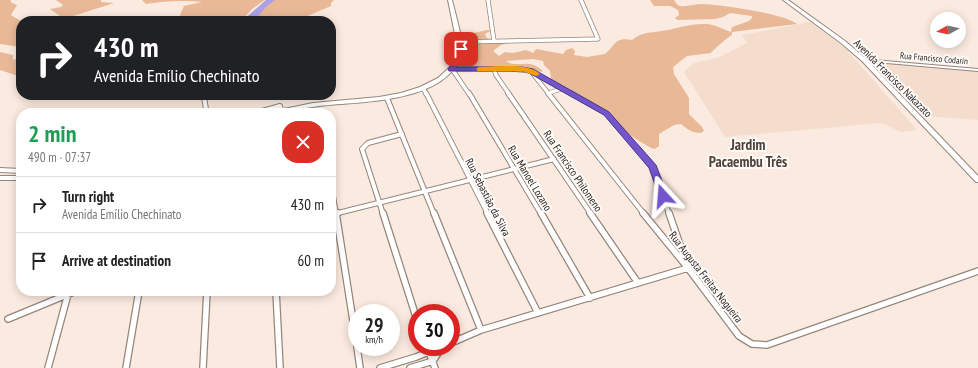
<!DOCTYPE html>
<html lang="en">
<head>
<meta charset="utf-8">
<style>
  :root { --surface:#fff; --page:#f2f2f2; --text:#222; --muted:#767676; --line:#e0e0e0 }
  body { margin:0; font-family:"PT Sans Narrow",sans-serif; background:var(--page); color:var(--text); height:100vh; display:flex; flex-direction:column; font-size:15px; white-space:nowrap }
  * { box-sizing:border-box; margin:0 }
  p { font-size:13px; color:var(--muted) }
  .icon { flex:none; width:22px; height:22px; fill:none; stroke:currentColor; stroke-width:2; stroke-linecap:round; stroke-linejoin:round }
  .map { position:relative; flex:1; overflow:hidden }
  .details { position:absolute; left:16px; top:108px; width:320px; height:188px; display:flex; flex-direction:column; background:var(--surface); border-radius:16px; box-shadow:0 2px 10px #0003 }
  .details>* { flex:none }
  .top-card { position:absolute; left:16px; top:16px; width:320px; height:84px; border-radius:16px; box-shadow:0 2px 10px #0003; background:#202124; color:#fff; overflow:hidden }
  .needle { width:26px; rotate:262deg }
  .fabs { position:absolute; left:930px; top:12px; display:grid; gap:8px }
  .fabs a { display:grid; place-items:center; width:36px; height:36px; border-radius:50%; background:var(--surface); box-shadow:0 2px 10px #0003; font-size:20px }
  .speed { position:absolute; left:348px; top:304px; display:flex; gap:8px; font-size:20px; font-weight:700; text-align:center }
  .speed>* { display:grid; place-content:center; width:52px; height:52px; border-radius:50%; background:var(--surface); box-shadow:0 2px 10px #0003; line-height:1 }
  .speed small { font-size:10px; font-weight:400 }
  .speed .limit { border:6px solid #d22; background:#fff; color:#111 }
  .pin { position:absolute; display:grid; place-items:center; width:34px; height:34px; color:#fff; margin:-17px; border-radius:8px; box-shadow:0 2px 6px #0006 }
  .me { position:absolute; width:44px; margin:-22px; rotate:341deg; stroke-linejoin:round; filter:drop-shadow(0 0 3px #0008) }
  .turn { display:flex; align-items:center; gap:14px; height:84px; padding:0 12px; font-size:18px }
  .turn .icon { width:52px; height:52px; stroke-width:2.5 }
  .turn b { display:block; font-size:28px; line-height:34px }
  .round { display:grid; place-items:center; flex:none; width:42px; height:42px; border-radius:16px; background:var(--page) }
  .head { display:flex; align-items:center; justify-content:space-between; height:68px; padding:0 12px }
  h1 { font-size:24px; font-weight:600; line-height:30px; color:#1e9e55 }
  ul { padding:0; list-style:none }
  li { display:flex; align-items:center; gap:12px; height:56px; padding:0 12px; border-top:1px solid var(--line) }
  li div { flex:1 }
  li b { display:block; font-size:15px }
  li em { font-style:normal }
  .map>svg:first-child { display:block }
  .built { fill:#f5ddce }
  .green { fill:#e9b997 }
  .water { fill:#aba1e6 }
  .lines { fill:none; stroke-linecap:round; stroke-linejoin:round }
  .street-far2-casing { stroke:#95867c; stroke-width:5 }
  .street-far1-casing { stroke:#95867c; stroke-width:6 }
  .street-casing { stroke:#95867c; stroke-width:8 }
  .secondary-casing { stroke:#95867c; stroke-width:2 }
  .primary-casing { stroke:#95867c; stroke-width:2 }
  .street-far2 { stroke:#fff; stroke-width:3.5 }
  .street-far1 { stroke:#fff; stroke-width:4 }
  .street { stroke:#fff; stroke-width:5.5 }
  .secondary { fill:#fff; fill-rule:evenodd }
  .primary { fill:#fff; fill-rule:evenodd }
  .route { fill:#7355ce; stroke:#4b3786 }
  .slow { fill:#f59e0b }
  .labels { text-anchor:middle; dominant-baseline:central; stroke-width:4; stroke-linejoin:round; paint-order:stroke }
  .far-street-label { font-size:9px; fill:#2b2521; stroke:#fefaf8 }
  .street-label { font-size:11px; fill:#2b2521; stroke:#fefaf8 }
  .district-label { font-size:15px; font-weight:bold; fill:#4f4239; stroke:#fefaf8 }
</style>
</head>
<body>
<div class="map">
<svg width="978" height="368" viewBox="0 0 978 368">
  <rect width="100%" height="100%" fill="#fbeadf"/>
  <!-- built -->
  <path class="built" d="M 810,22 L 845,48 L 917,130 L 901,132 L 881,123 L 725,137 L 684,72 L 694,63 L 717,58 L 747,43 L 742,35 Z
    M 873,62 L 978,71 L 978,120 L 923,116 Z"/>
  <!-- green -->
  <path class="green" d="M 0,0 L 10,0 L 12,3 L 17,5 L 11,15 L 19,20 C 28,20 37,16 44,21 L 21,21 L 21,47 L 0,44 Z
    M 56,0 L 101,0 L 101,2 L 114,3 L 70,17 L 60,16 L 50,9 L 61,7 L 63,5 Z
    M 142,0 L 265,0 L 252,9 L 241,21 L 184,21 L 180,15 L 184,6 L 202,2 C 183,0 165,1 146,4 Z
    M 271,0 L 334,0 L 331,3 L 331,6 L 296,21 L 249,21 Z
    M 650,0 L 674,0 C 676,2 676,5 680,6 C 687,7 695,4 702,4 C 722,5 782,13 797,24 L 732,32 L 732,35 C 728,37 713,50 711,53 L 687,56 L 673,67 L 674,74 L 689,98 L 689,114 L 702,127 L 704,131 L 701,133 C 693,133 688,130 681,124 L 674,125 L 659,134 L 659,146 L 655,149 L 651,148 L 631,136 L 611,118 L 582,96 L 566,90 L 551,80 L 550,71 L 544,65 L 543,61 L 533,59 L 506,61 C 518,69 528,57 543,71 L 541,72 C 516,65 482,79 461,61 C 466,42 464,48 480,40 L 477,38 L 465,38 L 464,35 L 487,30 L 492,30 L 485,34 L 487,38 L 508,43 L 501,45 L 494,50 L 494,52 L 499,56 L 505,52 L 513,53 L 526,50 L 533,53 L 536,49 L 563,54 L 566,50 L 572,48 L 575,51 L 574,55 L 587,57 L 605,54 C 616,45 614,37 632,40 C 641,32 650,33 661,31 C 676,29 691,23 707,24 C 716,25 723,29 731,32 L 732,27 L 749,21 L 752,18 L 752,16 L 730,13 L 723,17 L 715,19 L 677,20 L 675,18 L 679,15 L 678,10 L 670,6 L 654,6 Z
    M 0,52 L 13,55 L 13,60 L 21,57 L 21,77 L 0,70 Z"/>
  <!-- water -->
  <path class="water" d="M 266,0 L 275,0 L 266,7 L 254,21 L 242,21 Z"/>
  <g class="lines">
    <!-- street-far2 casing -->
    <g class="street-far2-casing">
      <path id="street-far2" d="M 488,0 L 494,41
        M 460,42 L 598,39 L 581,0
        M 452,69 L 469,94
        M 452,69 L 510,69 L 531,71 L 572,94
        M 494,69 L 496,75 L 509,94
        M 533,74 L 549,94
        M 423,88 L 426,94
        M 549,93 L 561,89"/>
    </g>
    <!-- street-far1 casing -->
    <g class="street-far1-casing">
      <path id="street-far1" d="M 426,93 L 488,214
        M 469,93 L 541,214
        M 508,93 L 591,214
        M 548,93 L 644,214
        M 571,93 L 606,113 L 653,167 L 669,214
        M 204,97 L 206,109 L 204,113
        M 387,98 L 434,214
        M 255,113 L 280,106 L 281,110
        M 283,113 L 292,110
        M 0,170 L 21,171
        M 331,184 L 336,214
        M 334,214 L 554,159
        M 383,214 L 362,149 L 368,143 L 402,134"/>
    </g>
    <!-- street casing -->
    <g class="street-casing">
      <path id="street" d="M 336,213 L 357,346
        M 383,213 L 417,320
        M 434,213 L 481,330
        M 487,213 L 538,313
        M 541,213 L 590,298
        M 590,213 L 638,283
        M 643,213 L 688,268 L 739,336 L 752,344 L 767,345 L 978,271
        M 331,215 L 338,213
        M 276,291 L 280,368
        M 8,319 L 76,291
        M 451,343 L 481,330 L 688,268 L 669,213
        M 357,347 L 360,368
        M 427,347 L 435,368
        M 48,368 L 68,294
        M 126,368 L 139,291
        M 203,368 L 207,291
        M 380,368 L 416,357 L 441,347
        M 410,368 L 433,361 L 442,347"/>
    </g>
    <!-- secondary casing -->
    <g class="secondary-casing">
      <path id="secondary" d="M 862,59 L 978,69 L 978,71 L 864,61 L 862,60 Z"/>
    </g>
    <!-- primary casing -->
    <g class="primary-casing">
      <path id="primary" d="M 448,0 L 452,0 C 454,8 464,45 463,50 C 450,104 362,101 319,106 C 302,108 285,113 268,113 L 269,112 L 313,103 L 379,97 L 401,93 L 420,87 L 438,78 L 451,66 L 458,49 Z
        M 783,0 L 788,0 L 845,41 L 866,59 L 978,176 L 978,182 L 976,182 L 862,61 L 841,43 Z
        M 0,176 L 21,176 L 21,180 L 0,180 Z"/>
    </g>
    <!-- street-far2 -->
    <use href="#street-far2" class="street-far2"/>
    <!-- street-far1 -->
    <use href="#street-far1" class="street-far1"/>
    <!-- street -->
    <use href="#street" class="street"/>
    <!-- secondary -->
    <use href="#secondary" class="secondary"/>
    <!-- primary -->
    <use href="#primary" class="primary"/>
  </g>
  <!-- route -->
  <path class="route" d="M 461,47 L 465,49 L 463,57 L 457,67 L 522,67 L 533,69 L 609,112 L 656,165 L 668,196 L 667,199 L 660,199 L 649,168 L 604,115 L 529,73 L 522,71 L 449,71 L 448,69 L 456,57 L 458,49 Z"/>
  <!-- slow -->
  <path class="slow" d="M 479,67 C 495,67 528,62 540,74 L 536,76 L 522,71 L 477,71 L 477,68 Z"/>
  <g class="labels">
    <!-- far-street labels -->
    <g class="far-street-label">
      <text transform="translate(934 58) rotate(5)">Rua Francisco Codarin</text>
    </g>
    <!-- street labels -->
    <g class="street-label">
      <text transform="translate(893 78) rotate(45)">Avenida Francisco Nakazato</text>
      <text transform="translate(573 171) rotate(56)">Rua Francisco Philomeno</text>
      <text transform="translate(530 178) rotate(59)">Rua Manoel Lozano</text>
      <text transform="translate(488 197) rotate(63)">Rua Sebastião da Silva</text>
      <text transform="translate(706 277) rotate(52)">Rua Augusta Freitas Nogueira</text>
    </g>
    <!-- district labels -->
    <g class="district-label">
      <text x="748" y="144">Jardim<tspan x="748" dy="17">Pacaembu Três</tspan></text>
    </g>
  </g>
</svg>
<div class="fabs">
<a><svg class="needle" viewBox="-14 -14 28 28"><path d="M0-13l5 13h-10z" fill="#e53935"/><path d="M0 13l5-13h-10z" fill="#767676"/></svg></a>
</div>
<div class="speed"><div>29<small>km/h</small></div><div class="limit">30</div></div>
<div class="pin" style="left:461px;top:49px;background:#d93025"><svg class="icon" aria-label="arrive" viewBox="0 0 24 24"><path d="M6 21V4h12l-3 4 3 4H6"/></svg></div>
<svg class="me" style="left:663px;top:196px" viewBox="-20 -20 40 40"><path d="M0-17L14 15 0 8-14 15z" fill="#7355ce" stroke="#fff" stroke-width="4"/></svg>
<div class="top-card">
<div class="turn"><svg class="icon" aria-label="right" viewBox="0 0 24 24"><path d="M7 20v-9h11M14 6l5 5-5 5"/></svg><div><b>430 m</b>Avenida Emílio Chechinato</div></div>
</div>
<section class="details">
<div class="head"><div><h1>2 min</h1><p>490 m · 07:37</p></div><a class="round" style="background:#d93025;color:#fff"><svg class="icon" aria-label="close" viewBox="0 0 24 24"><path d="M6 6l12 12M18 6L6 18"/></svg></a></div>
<ul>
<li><svg class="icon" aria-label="right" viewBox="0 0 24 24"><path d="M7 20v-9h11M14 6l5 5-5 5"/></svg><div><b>Turn right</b><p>Avenida Emílio Chechinato</p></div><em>430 m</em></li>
<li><svg class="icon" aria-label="arrive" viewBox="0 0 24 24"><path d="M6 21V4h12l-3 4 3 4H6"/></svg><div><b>Arrive at destination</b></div><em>60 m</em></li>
</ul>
</section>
</div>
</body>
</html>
